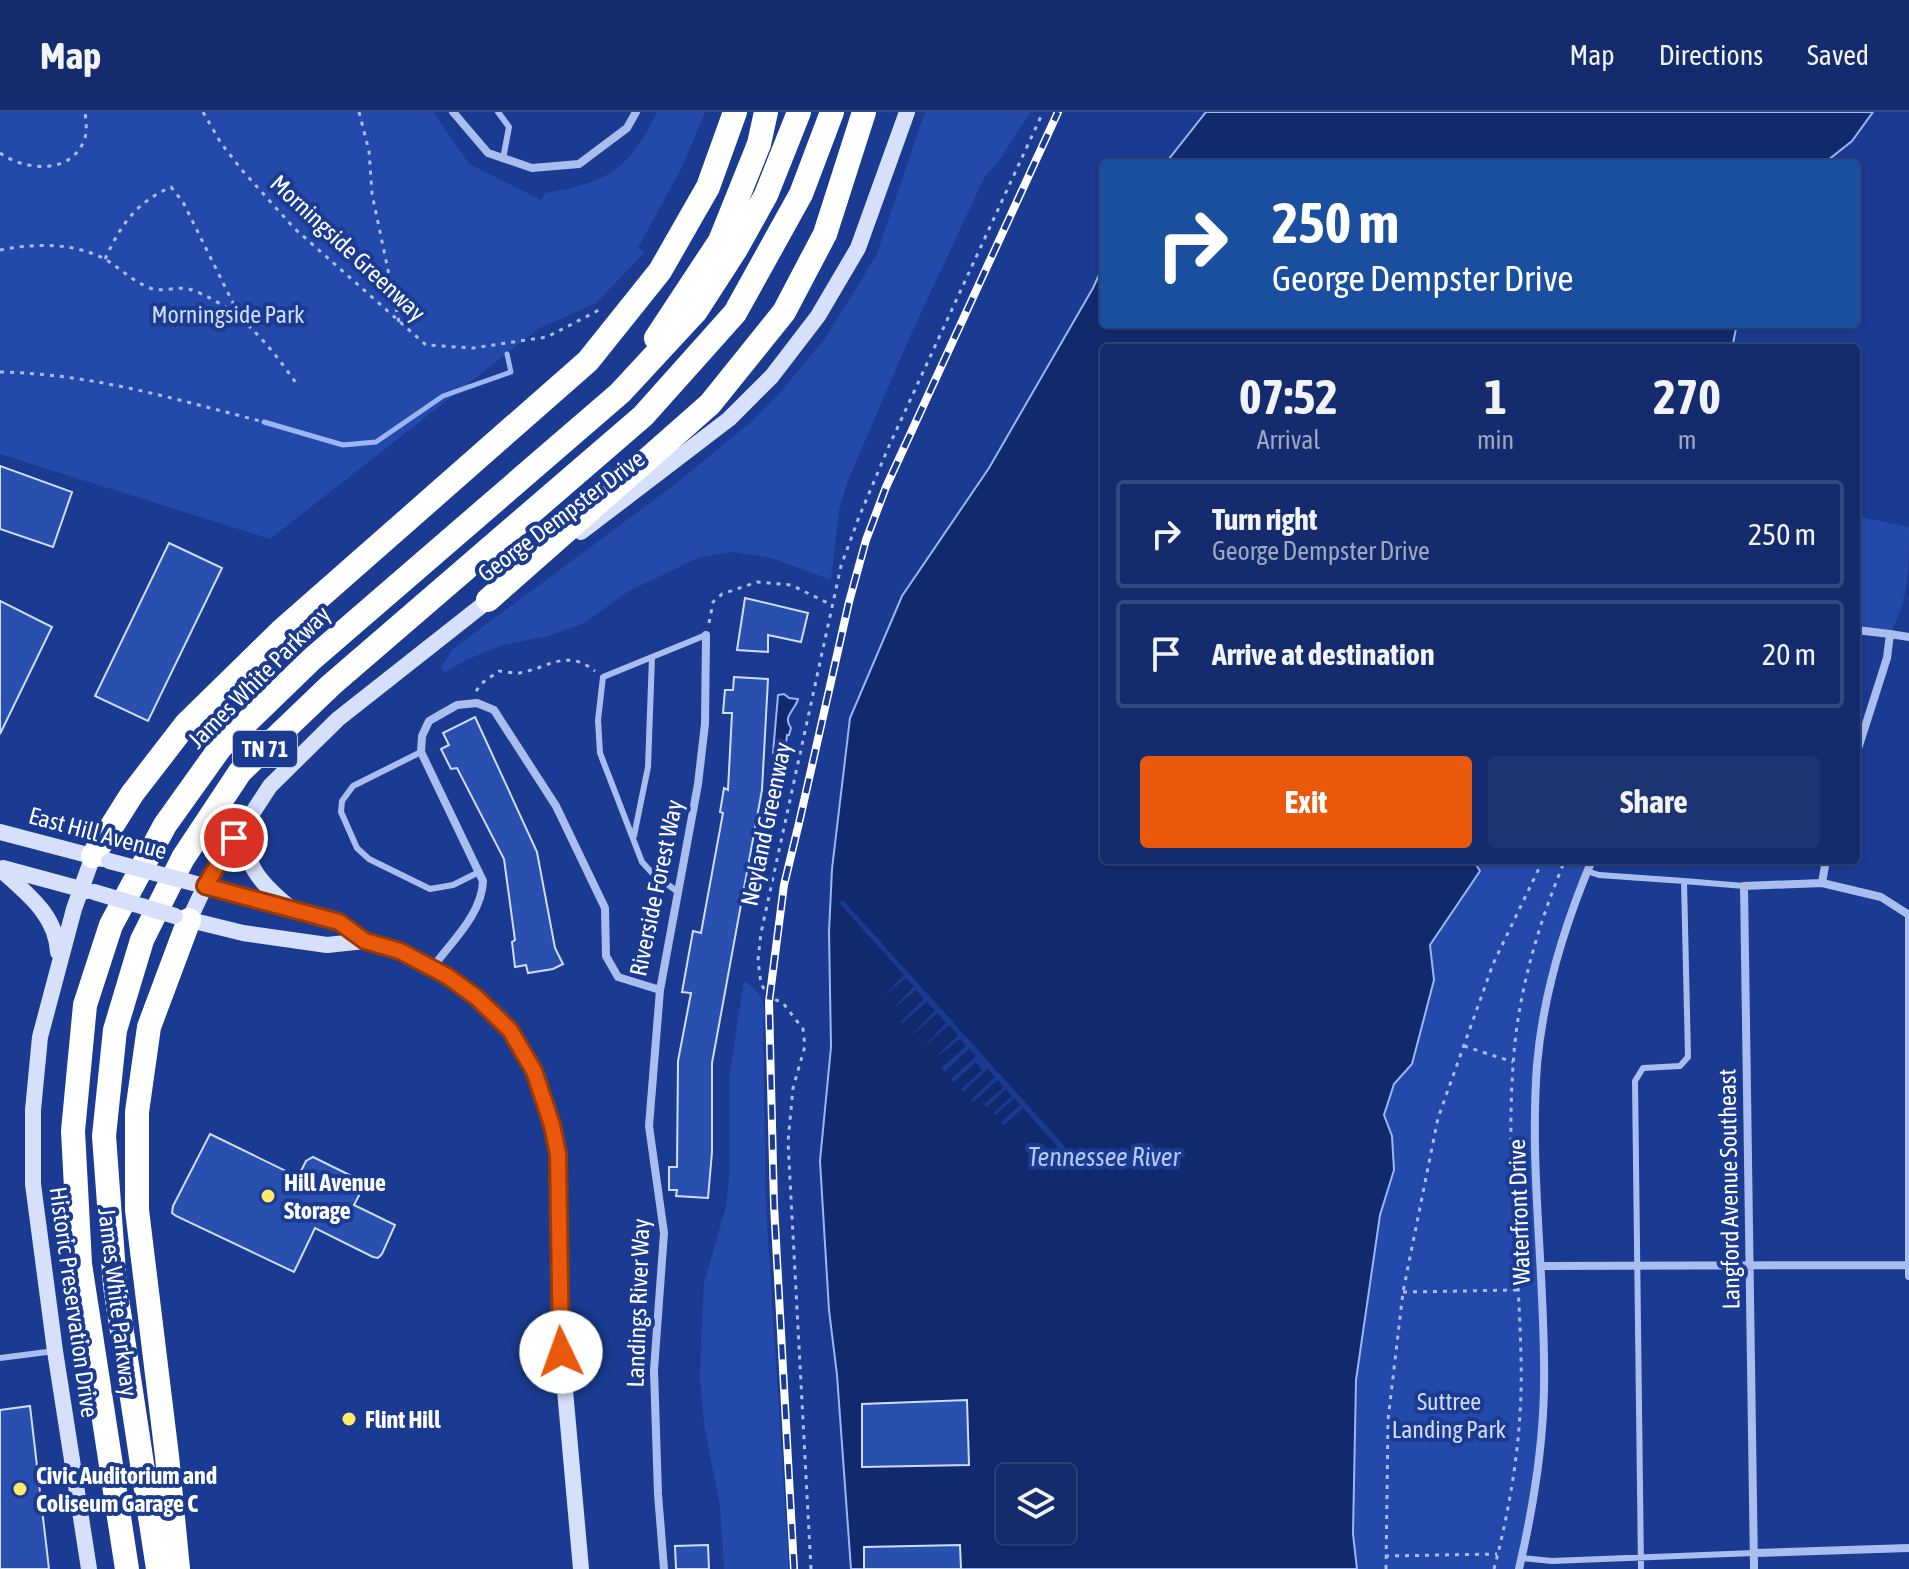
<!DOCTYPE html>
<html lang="en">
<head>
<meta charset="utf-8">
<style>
  :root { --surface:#142c6d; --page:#1d3472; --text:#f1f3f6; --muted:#9da7c2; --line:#334880; --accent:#ea580c }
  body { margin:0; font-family:"Asap Condensed",sans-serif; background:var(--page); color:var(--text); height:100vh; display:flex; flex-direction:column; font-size:30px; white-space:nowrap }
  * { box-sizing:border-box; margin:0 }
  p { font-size:26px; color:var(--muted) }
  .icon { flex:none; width:44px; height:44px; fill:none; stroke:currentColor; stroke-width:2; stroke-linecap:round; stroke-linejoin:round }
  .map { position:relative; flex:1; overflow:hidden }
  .details { position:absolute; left:1100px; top:232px; width:760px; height:520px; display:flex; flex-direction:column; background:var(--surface); border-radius:8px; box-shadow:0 2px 6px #0004,0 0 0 2px var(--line) }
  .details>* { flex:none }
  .top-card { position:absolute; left:1100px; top:48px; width:760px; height:168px; border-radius:8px; box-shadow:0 2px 6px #0004,0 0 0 2px var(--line); background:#1a4fa0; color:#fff; overflow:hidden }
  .controls { position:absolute; left:996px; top:1352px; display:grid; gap:16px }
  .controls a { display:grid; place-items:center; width:80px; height:80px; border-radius:8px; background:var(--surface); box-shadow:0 2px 6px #0004,0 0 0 2px var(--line); font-size:40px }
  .pin { position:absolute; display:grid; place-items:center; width:68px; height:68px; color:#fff; margin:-34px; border:4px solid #fff; border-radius:50%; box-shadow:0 2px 8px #0007 }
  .me { position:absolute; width:88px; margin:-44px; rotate:357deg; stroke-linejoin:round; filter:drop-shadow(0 0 6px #0008) }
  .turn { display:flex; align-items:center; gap:28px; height:168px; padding:0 40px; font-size:36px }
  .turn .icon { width:104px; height:104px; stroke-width:2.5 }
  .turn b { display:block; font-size:56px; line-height:68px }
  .eta { display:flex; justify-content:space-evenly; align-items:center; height:136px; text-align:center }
  .eta b { font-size:48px; font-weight:700; line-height:56px }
  .button { display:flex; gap:16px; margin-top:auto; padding:16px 40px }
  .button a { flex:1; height:92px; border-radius:8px; background:var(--accent); color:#fff; font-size:32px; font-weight:700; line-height:92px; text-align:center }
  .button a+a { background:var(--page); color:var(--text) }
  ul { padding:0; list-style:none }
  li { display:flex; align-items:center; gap:24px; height:108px; margin:0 16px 12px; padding:0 24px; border:4px solid var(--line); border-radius:8px }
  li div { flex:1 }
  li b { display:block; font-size:30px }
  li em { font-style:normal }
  header { display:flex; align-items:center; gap:48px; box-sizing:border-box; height:112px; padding:0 40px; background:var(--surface); border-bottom:2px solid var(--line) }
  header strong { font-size:38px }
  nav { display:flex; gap:44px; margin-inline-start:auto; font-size:28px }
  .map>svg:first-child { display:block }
  .green { fill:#234aaa }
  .water { fill:#112a6e; stroke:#9cb6f1; stroke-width:2; fill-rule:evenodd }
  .pier { fill:#1a3b91 }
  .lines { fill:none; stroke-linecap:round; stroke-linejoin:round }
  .stream { stroke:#9cb6f1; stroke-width:5 }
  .building { fill:#2950af; stroke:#cfdcfa; stroke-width:2 }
  .path { stroke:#a9beef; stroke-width:3; stroke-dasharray:4 6; stroke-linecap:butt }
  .service { stroke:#a9beef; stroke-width:6 }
  .minor { stroke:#a9beef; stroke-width:8 }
  .secondary { stroke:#d6e0fa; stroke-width:16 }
  .motorway { stroke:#fff; stroke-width:24 }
  .rail-casing { stroke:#fff; stroke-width:8 }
  .rail { stroke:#1a3b91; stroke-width:5; stroke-dasharray:15; stroke-linecap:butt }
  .secondary-bridge { stroke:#d6e0fa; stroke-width:16 }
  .route-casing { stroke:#983908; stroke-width:20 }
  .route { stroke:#ea580c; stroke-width:14 }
  .poi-dot { fill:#ffeb67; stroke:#1a3b91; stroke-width:3 }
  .labels { text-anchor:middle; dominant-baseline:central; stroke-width:8; stroke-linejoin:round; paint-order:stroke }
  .shield { fill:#1a3b91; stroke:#bac4de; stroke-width:2 }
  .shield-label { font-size:22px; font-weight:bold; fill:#fff }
  .street-label { font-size:24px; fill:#fff; stroke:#1a3b91 }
  .park-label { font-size:24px; fill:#cfdcfa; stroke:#1a3b91 }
  .poi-label { font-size:24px; font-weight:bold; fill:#fff; stroke:#1a3b91; text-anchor:start }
  .water-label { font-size:26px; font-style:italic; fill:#b5c8f6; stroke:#1a3b91 }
</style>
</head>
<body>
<header>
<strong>Map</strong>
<nav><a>Map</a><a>Directions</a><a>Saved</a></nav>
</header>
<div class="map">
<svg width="1909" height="1457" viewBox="0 0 1909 1457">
  <rect width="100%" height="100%" fill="#1a3b91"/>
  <!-- green -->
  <path class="green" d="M 0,0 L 433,0 L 469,52 L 541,88 L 545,81 C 607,71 629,58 657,0 L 705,0 L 682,55 L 638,136 L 645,140 L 596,191 L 538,217 L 270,427 L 0,342 Z
    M 925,0 L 1030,0 L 997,52 L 985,64 L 912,220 L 847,371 L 839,399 L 831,468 L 772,446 L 732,440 L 700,445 L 629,479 L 584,511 L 548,524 L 502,533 L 464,549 L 444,561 L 441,555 L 453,537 L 674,373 L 751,310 L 779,282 L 826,225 L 876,144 Z
    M 1856,404 L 1909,415 C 1909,456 1909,488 1890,522 L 1856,518 Z
    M 1473,748 L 1592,748 L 1564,820 L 1537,951 L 1543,1308 L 1519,1457 L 1357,1457 L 1353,1422 L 1356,1268 L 1380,1103 L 1394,1058 L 1392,1024 L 1384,1003 L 1394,972 L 1412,952 L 1434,868 L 1430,833 L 1479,759 Z
    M 744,869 C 762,881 766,890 763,911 L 766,1096 L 789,1457 L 724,1457 L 720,1394 L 704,1312 L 700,1268 L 701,1230 L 704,1172 L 726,1094 L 730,1057 L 730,959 Z"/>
  <!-- water -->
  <path class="water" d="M 1206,0 L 1873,0 L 1852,29 L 1823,52 L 1165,52 Z
    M 1104,152 L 1104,212 L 1737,212 L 1732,236 L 1104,236 L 1104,748 L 1473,748 L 1480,759 L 1430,833 L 1434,868 L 1412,952 L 1394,972 L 1384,1003 L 1392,1024 L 1394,1058 L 1380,1103 L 1356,1268 L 1353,1422 L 1357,1457 L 851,1457 L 837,1263 L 829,1198 L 820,1049 L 831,935 L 829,820 L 832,757 L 850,606 L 902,484 L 989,356 L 1093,176 ZM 1010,1366 L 1062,1366 L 1062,1418 L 1010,1418 Z
    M 784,582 L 789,586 L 798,587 C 795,599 782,604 791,616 L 789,623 L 787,623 L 785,642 L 780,644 L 773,641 L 778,583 Z"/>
  <!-- pier -->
  <path class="pier" d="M 843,788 L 1067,1037 L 1063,1041 L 1023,996 L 1004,1013 L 1001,1010 L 1020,993 L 1015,986 L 995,1003 L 993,1001 L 1012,984 L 1006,977 L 987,995 L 984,992 L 1004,975 L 998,968 L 973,990 L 971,988 L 995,965 L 988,957 L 963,980 L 961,977 L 982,958 L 976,950 L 954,970 L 951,967 L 976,944 L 969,937 L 944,960 L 941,956 L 966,934 L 960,927 L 933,948 L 958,923 L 949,913 L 922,936 L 946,911 L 938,901 L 911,924 L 935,898 L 927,890 L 902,912 L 900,910 L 924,887 L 916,878 L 890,900 L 914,874 L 906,866 L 882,886 L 904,863 L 839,791 Z"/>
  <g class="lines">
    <!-- stream -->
    <path class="stream" d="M 264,310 L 343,333 L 376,330 L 443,284 L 511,260 L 507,242"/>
  </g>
  <!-- building -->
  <path class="building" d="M 0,354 L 72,380 L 53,435 L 0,417 Z
    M 169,431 L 222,456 L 148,609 L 95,584 Z
    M 745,486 L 808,501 L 801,530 L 768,523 L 768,540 L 737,538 Z
    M 0,489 L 52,515 L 0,622 Z
    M 734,565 L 768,567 L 762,678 L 712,951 L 712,1040 L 708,1086 L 676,1084 L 677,1078 L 669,1078 L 669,1055 L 677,1055 L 678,949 L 691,881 L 682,880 L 693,819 L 701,821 L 723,701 L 720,700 L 724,676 L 728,678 L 732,601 L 723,601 L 725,578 L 733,578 Z
    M 475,605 L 537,740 L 555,836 L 563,852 L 553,857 L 528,861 L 526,853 L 515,855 L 512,830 L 515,828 L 504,747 L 457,656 L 451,657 L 441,637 L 449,633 L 443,621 Z
    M 210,1022 L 298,1065 L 306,1049 L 313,1045 L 360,1068 L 365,1072 L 354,1093 L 395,1113 L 382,1142 L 378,1146 L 373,1145 L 315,1116 L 294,1160 L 176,1104 L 172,1101 L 173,1094 Z
    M 967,1288 L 969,1353 L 862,1355 L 862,1292 Z
    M 30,1294 L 49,1457 L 0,1457 L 0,1298 Z
    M 708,1433 L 709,1457 L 676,1457 L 675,1434 Z
    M 960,1433 L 961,1457 L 864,1457 L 864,1435 Z"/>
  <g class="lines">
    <!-- path -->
    <path class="path" d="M 203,0 L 221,31 L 241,57 L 294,116 L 426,233 L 473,236 L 547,225 L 599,198
      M 359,0 L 369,39 L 372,82 L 399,210
      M 0,41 C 24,58 68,63 83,31 C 88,21 86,11 85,0
      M 0,138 C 35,131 76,130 108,149 C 122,158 134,170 150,176 C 163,181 179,173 192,178 C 238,195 268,231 296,271
      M 105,147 C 121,113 135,91 171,75 L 183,90 L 233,191 L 235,201
      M 0,260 C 94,262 174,287 264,310
      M 709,511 L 713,490 L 722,482 L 757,470 L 791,473 L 832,493
      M 476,579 L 482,571 L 499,559 C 505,560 513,561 519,561 C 549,556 566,536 595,559
      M 1464,934 L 1513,950
      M 1403,1180 L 1518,1178
      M 1385,1444 L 1497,1442
      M 811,1457 L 788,1030 L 793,976 L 805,934 L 803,917 L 783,891 L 769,885 L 761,872 L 758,848 L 761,821 L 841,454 L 859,405 L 889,334 L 1043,0
      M 1386,1457 L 1388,1308 L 1403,1180 L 1438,1006 L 1493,852 L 1543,748
      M 1494,1457 C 1512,1389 1523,1317 1521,1246 C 1519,1149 1506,1051 1513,954 C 1517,883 1538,813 1565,748"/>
    <!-- service -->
    <path class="service" d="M 498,0 L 509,15 L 503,47
      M 421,640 L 353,674 L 342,689 L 341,700 L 357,736 L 369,747 L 430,777 L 453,773 L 479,760
      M 634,724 L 648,655 L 652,545
      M 1587,759 L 1599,763 L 1684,769 L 1688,945 L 1680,954 L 1643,956 L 1635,969 L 1641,1457
      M 1684,769 L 1744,774
      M 678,780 L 653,762 L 642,750 L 600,641 L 598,608 L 603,565 L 706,523
      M 0,1246 L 55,1239
      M 1522,1446 L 1552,1449 L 1754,1441"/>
    <!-- minor -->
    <path class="minor" d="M 453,0 L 488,41 L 532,56 L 579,52 L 627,16 L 636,0
      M 1856,518 L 1890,522
      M 1856,643 L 1887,546 L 1890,522 L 1909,525
      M 1822,771 L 1826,748
      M 433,855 C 452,829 482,802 483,769 L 421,640 L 422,624 L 429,609 L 457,593 L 477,591 L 494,598 L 556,694 L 605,796 L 606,844 L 618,865 L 660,878 L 698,672 L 705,612 L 706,523
      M 660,878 L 649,1014 L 664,1121 L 654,1258 L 658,1382 L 664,1457
      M 1541,1154 L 1909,1153
      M 1754,1441 L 1909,1436
      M 1519,1457 C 1533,1397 1543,1337 1544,1276 C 1546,1169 1529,1060 1537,953 C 1543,882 1564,814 1592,748
      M 1754,1457 L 1744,774 L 1822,771 L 1881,785 L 1909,803 L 1909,1164"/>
    <!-- secondary -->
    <path class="secondary" d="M 581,420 L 729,307 L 772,264 L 818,204 L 858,136 L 907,0
      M 244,711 C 244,752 257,768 288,794
      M 0,720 L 103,747
      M 3,756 L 88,779
      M 0,757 C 26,781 56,802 58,840
      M 197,772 L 339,810 L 365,829 L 400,839 L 433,855 L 476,885 L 510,918 L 521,934 L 534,959 L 545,989 L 558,1042 L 559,1211 L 581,1457
      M 182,806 L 243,821 L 327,833 L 365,829
      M 189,808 L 205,774 L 270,674 L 338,607 L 494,484
      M 89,1457 L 55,1239 L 33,1072 L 33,998 L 40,925 L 74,797 L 93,744"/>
    <!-- motorway -->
    <path class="motorway" d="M 656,226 L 720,129 L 759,32 L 766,0
      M 488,488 L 710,292 L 784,200 L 825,122 L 864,0
      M 93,744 L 132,682 L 186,612 L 281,519 L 588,249 L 660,159 L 708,75 L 735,0
      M 127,1457 L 80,1152 L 73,1019 L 85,893 L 111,813 L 165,713 L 220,636 L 312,547 L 620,281 L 696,199 L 736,137 L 766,83 L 799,0
      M 158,1457 L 115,1174 L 104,1024 L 115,918 L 142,828 L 183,746 L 240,660 L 331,573 L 643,304 L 735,201 L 801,82 L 832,0
      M 178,1457 L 167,1344 L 137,1098 L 137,1000 L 149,915 L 189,808"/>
    <!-- rail casing -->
    <g class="rail-casing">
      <path id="rail" d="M 794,1457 L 774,1093 L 769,890 L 784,773 L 799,711 L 849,490 L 866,428 L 886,375 L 1058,0"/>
    </g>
    <!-- rail -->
    <use href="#rail" class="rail"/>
    <!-- secondary-bridge -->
    <path class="secondary-bridge" d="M 109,749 L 193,771
      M 94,780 L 175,804"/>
  </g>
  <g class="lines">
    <!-- route casing -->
    <g class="route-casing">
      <path id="route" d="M 234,726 L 205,774 L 339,810 L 365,829 L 400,839 L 447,864 L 476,885 L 510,918 L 534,959 L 552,1013 L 558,1042 L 561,1240"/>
    </g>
    <!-- route -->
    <use href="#route" class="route"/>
  </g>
  <!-- markers -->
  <g class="poi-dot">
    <circle cx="268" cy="1084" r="8"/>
    <circle cx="349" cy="1307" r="8"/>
    <circle cx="20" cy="1377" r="8"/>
  </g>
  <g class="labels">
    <!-- shield labels -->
    <rect class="shield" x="233" y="619" width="64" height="36" rx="6"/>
    <g class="shield-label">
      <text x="265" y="637">TN 71</text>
    </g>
    <!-- street labels -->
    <g class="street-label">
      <text transform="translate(348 136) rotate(43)">Morningside Greenway</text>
      <text transform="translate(561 404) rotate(-37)">George Dempster Drive</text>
      <text transform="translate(259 565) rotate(-45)">James White Parkway</text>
      <text transform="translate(766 712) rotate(-78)">Neyland Greenway</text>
      <text transform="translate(98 721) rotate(15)">East Hill Avenue</text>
      <text transform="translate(656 776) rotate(-78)">Riverside Forest Way</text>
      <text transform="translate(1729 1077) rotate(-91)">Langford Avenue Southeast</text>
      <text transform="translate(1519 1100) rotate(-92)">Waterfront Drive</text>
      <text transform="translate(74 1190) rotate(82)">Historic Preservation Drive</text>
      <text transform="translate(118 1190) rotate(83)">James White Parkway</text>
      <text transform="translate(638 1191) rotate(-88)">Landings River Way</text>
    </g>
    <!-- park labels -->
    <g class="park-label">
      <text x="228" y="202">Morningside Park</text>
      <text x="1449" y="1289">Suttree<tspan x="1449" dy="28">Landing Park</tspan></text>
    </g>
    <!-- poi labels -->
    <g class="poi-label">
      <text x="284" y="1070">Hill Avenue<tspan x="284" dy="28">Storage</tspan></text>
      <text x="365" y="1307">Flint Hill</text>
      <text x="36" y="1363">Civic Auditorium and<tspan x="36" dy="28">Coliseum Garage C</tspan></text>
    </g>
    <!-- water labels -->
    <g class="water-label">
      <text x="1104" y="1045">Tennessee River</text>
    </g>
  </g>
</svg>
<div class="controls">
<a><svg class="icon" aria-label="layers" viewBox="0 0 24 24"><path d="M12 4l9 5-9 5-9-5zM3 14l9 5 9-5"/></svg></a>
</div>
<div class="pin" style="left:234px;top:726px;background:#d93025"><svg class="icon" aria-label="arrive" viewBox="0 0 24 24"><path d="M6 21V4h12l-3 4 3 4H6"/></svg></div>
<svg class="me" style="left:561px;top:1240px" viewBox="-20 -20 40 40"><circle r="19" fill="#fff"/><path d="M0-13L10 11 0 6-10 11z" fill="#ea580c"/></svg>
<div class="top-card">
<div class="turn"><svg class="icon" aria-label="right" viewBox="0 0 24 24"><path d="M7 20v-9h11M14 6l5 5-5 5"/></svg><div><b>250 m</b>George Dempster Drive</div></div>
</div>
<section class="details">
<div class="eta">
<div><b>07:52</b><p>Arrival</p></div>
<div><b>1</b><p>min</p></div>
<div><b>270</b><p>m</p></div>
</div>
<ul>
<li><svg class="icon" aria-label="right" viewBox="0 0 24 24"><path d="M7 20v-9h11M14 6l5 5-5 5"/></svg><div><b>Turn right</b><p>George Dempster Drive</p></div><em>250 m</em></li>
<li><svg class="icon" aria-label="arrive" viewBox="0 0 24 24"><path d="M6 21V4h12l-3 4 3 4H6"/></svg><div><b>Arrive at destination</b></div><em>20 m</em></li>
</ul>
<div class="button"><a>Exit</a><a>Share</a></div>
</section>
</div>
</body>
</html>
